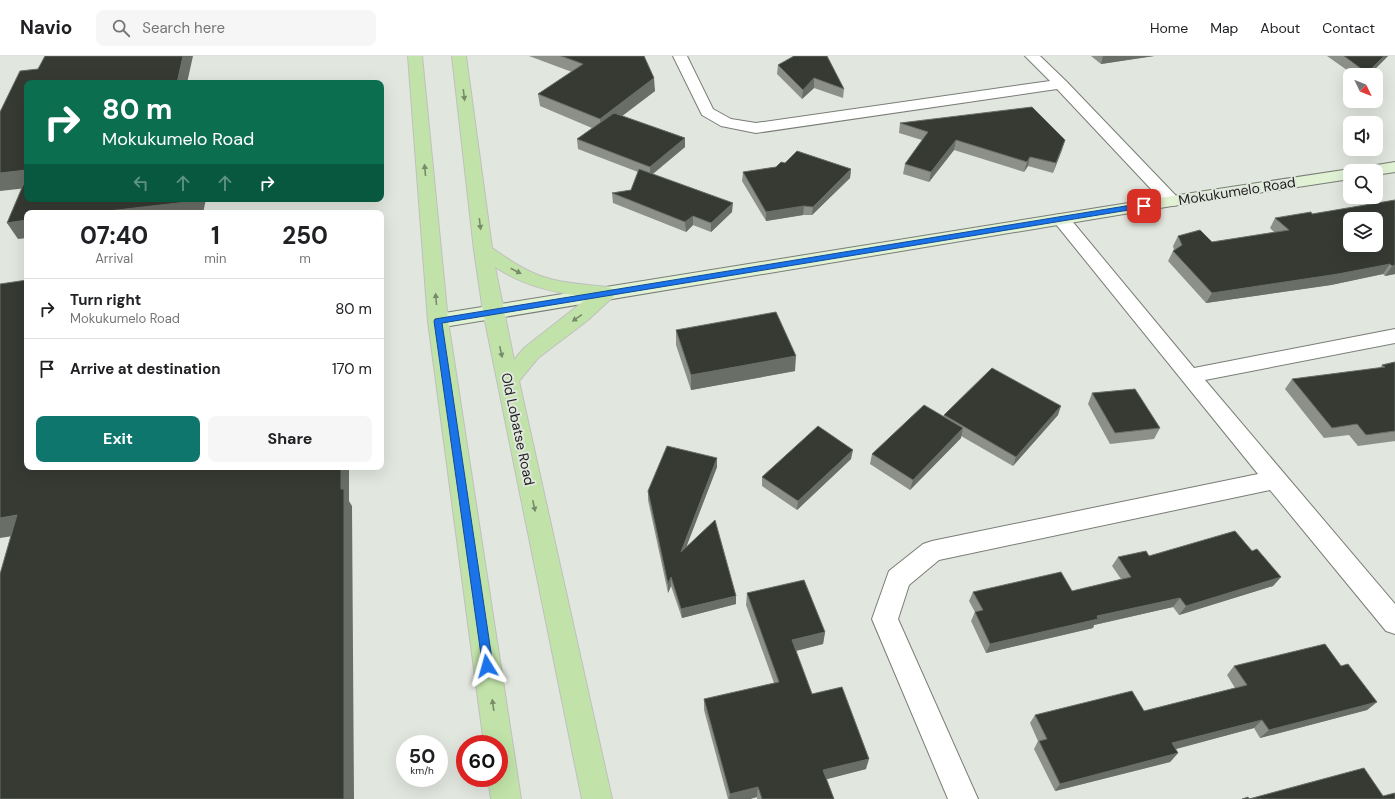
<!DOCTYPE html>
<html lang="en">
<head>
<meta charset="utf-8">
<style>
  :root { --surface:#fff; --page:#f6f6f6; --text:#202124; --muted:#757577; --line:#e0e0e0; --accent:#0f766e }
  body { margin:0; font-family:"DM Sans",sans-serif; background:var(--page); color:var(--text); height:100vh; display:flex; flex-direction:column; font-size:15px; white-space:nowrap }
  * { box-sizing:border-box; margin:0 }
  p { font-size:13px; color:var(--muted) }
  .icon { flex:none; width:22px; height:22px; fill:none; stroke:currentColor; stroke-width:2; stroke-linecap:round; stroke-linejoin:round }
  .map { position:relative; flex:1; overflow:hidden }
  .sheet { position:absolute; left:24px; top:154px; width:360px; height:260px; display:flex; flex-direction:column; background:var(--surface); border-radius:8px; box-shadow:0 4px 16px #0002 }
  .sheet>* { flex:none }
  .guide { position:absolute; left:24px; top:24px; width:360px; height:122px; border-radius:8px; box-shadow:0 4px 16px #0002; background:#0b6e4f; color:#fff; overflow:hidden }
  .needle { width:26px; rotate:133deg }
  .tools { position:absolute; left:1343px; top:12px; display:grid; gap:8px }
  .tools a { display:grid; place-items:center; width:40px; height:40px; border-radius:8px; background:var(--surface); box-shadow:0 4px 16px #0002; font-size:20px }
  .speed { position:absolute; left:396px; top:679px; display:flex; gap:8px; font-size:20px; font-weight:700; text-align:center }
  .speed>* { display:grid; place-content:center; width:52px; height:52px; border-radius:50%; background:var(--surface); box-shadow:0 4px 16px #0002; line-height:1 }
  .speed small { font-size:10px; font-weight:400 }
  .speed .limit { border:6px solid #d22; background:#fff; color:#111 }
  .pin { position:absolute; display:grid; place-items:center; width:34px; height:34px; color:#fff; margin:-17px; border-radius:8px; box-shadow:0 2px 6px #0006 }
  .me { position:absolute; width:44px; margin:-22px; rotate:352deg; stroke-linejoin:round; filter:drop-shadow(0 0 3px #0008) }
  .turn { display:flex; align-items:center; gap:14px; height:84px; padding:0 12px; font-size:18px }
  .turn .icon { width:52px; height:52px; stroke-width:2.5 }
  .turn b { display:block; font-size:28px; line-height:34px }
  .lanes { display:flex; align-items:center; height:38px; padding:0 12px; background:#0003; justify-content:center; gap:20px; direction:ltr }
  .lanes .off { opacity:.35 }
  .eta { display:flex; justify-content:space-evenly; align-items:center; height:68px; text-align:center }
  .eta b { font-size:24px; font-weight:700; line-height:28px }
  .action { display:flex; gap:8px; margin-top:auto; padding:8px 12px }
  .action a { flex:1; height:46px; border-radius:8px; background:var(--accent); color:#fff; font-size:16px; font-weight:700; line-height:46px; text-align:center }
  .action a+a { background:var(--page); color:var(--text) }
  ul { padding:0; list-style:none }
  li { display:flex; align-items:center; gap:12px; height:60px; padding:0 12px; border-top:1px solid var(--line) }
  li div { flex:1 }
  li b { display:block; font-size:15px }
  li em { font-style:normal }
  header { display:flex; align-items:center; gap:24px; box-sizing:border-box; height:56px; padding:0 20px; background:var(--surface); border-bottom:1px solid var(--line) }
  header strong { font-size:19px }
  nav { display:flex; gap:22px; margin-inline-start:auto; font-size:14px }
  .search { width:280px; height:36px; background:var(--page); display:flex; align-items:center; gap:10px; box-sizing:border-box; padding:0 14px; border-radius:8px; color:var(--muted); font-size:15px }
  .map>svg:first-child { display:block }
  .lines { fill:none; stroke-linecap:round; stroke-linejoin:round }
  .street-casing { stroke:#797d76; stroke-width:2 }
  .secondary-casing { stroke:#797d76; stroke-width:2 }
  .primary-casing { stroke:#c0c0bf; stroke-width:2 }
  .street { fill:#fff; fill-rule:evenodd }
  .secondary { fill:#e0f1d4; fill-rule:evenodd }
  .primary { fill:#c1e3a9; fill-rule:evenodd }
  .wall { fill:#8c9088 }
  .shaded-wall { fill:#696e66 }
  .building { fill:#363a33; stroke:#696e66; fill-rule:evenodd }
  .oneway { fill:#778b6a }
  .route { fill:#1a73e8; stroke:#114b97 }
  .labels { text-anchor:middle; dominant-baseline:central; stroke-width:4; stroke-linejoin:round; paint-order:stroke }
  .street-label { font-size:14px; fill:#1d1f1c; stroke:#e1e6de }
</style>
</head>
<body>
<header>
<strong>Navio</strong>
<div class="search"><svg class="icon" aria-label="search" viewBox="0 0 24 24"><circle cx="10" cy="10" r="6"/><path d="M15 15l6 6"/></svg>Search here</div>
<nav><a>Home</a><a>Map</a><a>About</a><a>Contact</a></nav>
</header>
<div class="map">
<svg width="1395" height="743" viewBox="0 0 1395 743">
  <rect width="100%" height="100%" fill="#e1e6de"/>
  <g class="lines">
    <!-- street casing -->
    <g class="street-casing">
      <path id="street" d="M 673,0 L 687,0 L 713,53 L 731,63 L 756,67 L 1050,25 L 1025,0 L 1040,0 L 1066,25 L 1181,145 L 1178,149 L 1172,150 L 1166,149 L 1057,33 L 756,77 L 721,70 L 702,59 Z
        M 1061,158 L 1067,159 L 1194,312 L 1395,273 L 1395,287 L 1205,324 L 1395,548 L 1395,578 L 1386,575 L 1270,434 L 939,504 L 909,529 L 898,563 L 978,743 L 948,743 L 872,563 L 889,515 L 923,488 L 932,485 L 1258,418 L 1055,167 L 1052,163 L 1055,159 Z"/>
    </g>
    <!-- secondary casing -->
    <g class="secondary-casing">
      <path id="secondary" d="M 1395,106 L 1395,116 L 1376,119 L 1376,115 L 1362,115 L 1364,111 Z
        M 1350,113 L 1356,115 L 1350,115 L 1350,123 L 1172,150 L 438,272 L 431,270 L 428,265 L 431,260 L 438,258 L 1172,140 Z"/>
    </g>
    <!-- primary casing -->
    <g class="primary-casing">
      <path id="primary" d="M 408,0 L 422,0 L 448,265 L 521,743 L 491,743 L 488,722 L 499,722 L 499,688 L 484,688 L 428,265 Z
        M 452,0 L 466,0 L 492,192 C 509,204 527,216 547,222 C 566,228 586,228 606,231 L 613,233 L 616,237 L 613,241 L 588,264 L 538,302 L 519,325 L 612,743 L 582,743 L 483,255 L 474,194 ZM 495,211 C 524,230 555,237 589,241 L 524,292 L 514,304 Z"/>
    </g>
    <!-- street -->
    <use href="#street" class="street"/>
    <!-- secondary -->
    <use href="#secondary" class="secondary"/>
    <!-- primary -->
    <use href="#primary" class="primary"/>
  </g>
  <!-- wall -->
  <path class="wall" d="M 529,0 L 644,0 L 655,35 L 622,60 L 685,82 L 685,91 L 653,118 L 732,156 L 711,176 L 693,169 L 686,176 L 613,147 L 612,137 L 631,134 L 638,116 L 578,93 L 577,83 L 592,72 L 540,50 L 538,38 L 572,16 Z
    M 1091,0 L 1154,0 L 1101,8 Z
    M 1327,0 L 1388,0 L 1369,19 L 1354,19 Z
    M 778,9 L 844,33 L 843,42 L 814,32 L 802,43 L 777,18 Z
    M 900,67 L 1065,84 L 1053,117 L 1028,110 L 1024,116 L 954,94 L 929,126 L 903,118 L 905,108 L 922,84 L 899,77 Z
    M 785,107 L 851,113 L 850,122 L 812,159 L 803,159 L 766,165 L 742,125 L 743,116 L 776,111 Z
    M 1395,144 L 1395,218 L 1385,220 L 1383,218 L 1331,229 L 1206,247 L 1168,205 L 1173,195 L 1174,194 L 1173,190 L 1178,180 L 1212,186 L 1274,176 L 1270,172 L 1275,162 L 1312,158 Z
    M 676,274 L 795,315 L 691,334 L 676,289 Z
    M 1395,306 L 1395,385 L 1358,390 L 1349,379 L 1324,382 L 1285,333 L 1292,323 L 1380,312 L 1382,309 Z
    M 1092,337 L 1160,372 L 1154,383 L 1110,388 L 1088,348 Z
    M 944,359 L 1058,359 L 1013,410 L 961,380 L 961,382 L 910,434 L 870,408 L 872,398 L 943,360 Z
    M 717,402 L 717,411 L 686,490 L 736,540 L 736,548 L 682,562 L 671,530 L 668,537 L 648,444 L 648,435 Z
    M 851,403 L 797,454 L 762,430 L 762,421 Z
    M 1252,495 L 1281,521 L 1273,530 L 1179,559 L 1173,551 L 1094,569 L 1093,572 L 986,597 L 971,565 L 975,556 L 969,545 L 973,536 L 1072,535 L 1121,523 L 1112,510 L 1118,501 Z
    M 747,537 L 825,576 L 823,588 L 796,595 L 812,638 L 866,713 L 826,723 L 834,743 L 757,743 L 757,741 L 750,743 L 728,743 L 704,654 L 704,643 L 774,627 L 746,549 Z
    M 1234,610 L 1341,610 L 1377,646 L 1367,654 L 1260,682 L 1254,672 L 1175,693 L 1178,697 L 1170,706 L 1055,735 L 1034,693 L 1038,685 L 1030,667 L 1035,659 L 1144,655 L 1235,632 L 1227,619 Z"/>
  <!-- shaded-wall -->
  <path class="shaded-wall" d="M 183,0 L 193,0 L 187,27 L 177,27 Z
    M 1103,0 L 1154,0 L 1101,8 Z
    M 1384,0 L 1388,0 L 1369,19 L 1366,19 L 1367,17 Z
    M 654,22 L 655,35 L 601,76 L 600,63 Z
    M 814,22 L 814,32 L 802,43 L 803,34 Z
    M 685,82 L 685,91 L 650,120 L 650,111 Z
    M 956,84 L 954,94 L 929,126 L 931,116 Z
    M 1065,84 L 1062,94 L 1053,117 L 1056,107 Z
    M 1030,101 L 1028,110 L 1024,116 L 1027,106 Z
    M 851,113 L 850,122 L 812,159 L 813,151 Z
    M 27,114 L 27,132 L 0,135 L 0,117 Z
    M 195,143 L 206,143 L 203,157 L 91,157 Z
    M 733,147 L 732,156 L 711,176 L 711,167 Z
    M 804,150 L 803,159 L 766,165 L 766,156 Z
    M 693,160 L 693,169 L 686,176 L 685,166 Z
    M 27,164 L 27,182 L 18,183 L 7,167 Z
    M 1390,208 L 1383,218 L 1331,229 L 1206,247 L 1212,237 Z
    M 1395,209 L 1395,218 L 1385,220 L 1392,210 Z
    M 796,300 L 795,315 L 691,334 L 691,319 Z
    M 1061,350 L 1058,359 L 1013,410 L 1016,401 Z
    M 963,372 L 961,382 L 910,434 L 913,424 Z
    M 853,394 L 851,403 L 797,454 L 798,445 Z
    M 717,402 L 717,411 L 681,505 L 681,496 Z
    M 341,411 L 349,411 L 349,445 L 352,450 L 354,743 L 344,743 L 341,433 Z
    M 17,459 L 32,477 L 0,482 L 0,462 Z
    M 671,521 L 671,530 L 668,537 L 668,528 Z
    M 1281,521 L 1273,530 L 1179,559 L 1186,550 Z
    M 736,540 L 736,548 L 682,562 L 681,553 Z
    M 1180,542 L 1173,551 L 1094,569 L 1093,572 L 986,597 L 990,588 L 1097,560 Z
    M 825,576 L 823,588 L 791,596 L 792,584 Z
    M 1377,646 L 1367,654 L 1260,682 L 1269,674 Z
    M 1262,664 L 1254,672 L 1165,696 L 1172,687 Z
    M 1178,697 L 1170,706 L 1055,735 L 1060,728 Z
    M 869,703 L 866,713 L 820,725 L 823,714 Z
    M 758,731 L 757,741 L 750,743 L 729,743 L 730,738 Z"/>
  <!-- building -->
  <path class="building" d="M 45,0 L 183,0 L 177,27 L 27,27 L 27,114 L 0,117 L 0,56 L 20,15 L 38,13 Z
    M 561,0 L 644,0 L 654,22 L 600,63 L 538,38 L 583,8 Z
    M 794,0 L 827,0 L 844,33 L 814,22 L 803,34 L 778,9 Z
    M 1344,0 L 1384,0 L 1367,17 Z
    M 1032,51 L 1065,84 L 1056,107 L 1030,101 L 1027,106 L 956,84 L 931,116 L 905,108 L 928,76 L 900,67 Z
    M 614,57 L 685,82 L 650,111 L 577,83 Z
    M 797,95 L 851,113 L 813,151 L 804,150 L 766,156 L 743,116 L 776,111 L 781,106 L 785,107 Z
    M 639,113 L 733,147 L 711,167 L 693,160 L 685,166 L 612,137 L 631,134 Z
    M 27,120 L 27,143 L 195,143 L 195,145 L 91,157 L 27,157 L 27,164 L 7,167 Z
    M 1395,144 L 1395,209 L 1392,210 L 1390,208 L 1338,218 L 1212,237 L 1173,195 L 1182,189 L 1178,180 L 1200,174 L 1212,186 L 1289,174 L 1275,162 L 1311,156 L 1312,158 ZM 1350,163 L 1376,163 L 1376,189 L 1350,189 Z
    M 27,224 L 27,411 L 341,411 L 341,433 L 344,433 L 344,743 L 0,743 L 0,518 L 17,459 L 0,462 L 0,228 Z
    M 776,256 L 796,300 L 691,319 L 676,274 Z
    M 1395,306 L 1395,375 L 1366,379 L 1357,368 L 1332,372 L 1292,323 L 1385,311 L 1382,309 Z
    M 992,312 L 1061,350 L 1016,401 L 944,359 Z
    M 1135,333 L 1160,372 L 1115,377 L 1092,337 Z
    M 924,349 L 963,372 L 913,424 L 872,398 Z
    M 818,370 L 853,394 L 798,445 L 762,421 Z
    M 667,390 L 717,402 L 681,496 L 715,464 L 736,540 L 681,553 L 671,521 L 668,528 L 648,435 Z
    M 1235,475 L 1252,495 L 1257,493 L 1281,521 L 1186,550 L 1180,542 L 1097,560 L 1098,563 L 990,588 L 975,556 L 983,554 L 973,536 L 1061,516 L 1072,535 L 1131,521 L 1118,501 L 1146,495 L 1149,500 Z
    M 804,524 L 825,576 L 792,584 L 812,638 L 842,631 L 869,703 L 823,714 L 834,743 L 762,743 L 758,731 L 730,738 L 704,643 L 779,626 L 747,537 Z
    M 1325,588 L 1341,610 L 1348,608 L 1377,646 L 1269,674 L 1262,664 L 1172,687 L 1178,697 L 1060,728 L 1039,685 L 1047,683 L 1035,659 L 1132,635 L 1144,655 L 1247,629 L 1234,610 Z
    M 1364,712 L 1383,740 L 1395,737 L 1395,743 L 1249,743 Z
    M 1248,741 L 1249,743 L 1242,743 Z"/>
  <!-- one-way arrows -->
  <defs><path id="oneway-solid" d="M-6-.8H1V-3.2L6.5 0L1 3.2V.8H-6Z"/></defs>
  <g class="oneway">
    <use href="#oneway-solid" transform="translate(464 39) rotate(83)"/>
    <use href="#oneway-solid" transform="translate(425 114) rotate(-95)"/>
    <use href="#oneway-solid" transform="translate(480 168) rotate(83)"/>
    <use href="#oneway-solid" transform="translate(516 215) rotate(27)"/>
    <use href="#oneway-solid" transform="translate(436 243) rotate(-95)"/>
    <use href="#oneway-solid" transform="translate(577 262) rotate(145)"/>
    <use href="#oneway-solid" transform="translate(501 296) rotate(78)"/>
    <use href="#oneway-solid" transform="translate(534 450) rotate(78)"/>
    <use href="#oneway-solid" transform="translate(493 649) rotate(-98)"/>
  </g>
  <!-- route -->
  <path class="route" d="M 1144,147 L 1148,150 L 1147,151 L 442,267 L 493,610 L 491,613 L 487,615 L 483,613 L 434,265 L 435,263 Z"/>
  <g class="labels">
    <!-- street labels -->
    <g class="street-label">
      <text transform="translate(1237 135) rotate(-9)">Mokukumelo Road</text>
      <text transform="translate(518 373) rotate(78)">Old Lobatse Road</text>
    </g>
  </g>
</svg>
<div class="tools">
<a><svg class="needle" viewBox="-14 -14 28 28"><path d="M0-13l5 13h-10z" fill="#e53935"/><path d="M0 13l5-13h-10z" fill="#757577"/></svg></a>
<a><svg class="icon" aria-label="sound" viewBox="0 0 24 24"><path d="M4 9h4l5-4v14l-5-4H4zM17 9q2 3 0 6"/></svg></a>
<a><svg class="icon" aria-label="search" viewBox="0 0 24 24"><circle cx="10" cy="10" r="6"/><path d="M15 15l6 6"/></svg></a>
<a><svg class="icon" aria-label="layers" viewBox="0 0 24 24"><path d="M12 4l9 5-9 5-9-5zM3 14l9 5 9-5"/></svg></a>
</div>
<div class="speed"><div>50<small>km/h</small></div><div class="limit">60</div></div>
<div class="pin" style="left:1144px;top:150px;background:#d93025"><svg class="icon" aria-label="arrive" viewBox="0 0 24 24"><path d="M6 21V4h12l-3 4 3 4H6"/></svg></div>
<svg class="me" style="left:487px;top:610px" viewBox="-20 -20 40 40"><path d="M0-17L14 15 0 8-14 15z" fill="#1a73e8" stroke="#fff" stroke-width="4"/></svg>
<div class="guide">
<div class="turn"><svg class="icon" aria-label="right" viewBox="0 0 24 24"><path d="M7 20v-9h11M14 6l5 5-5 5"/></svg><div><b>80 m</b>Mokukumelo Road</div></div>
<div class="lanes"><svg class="icon off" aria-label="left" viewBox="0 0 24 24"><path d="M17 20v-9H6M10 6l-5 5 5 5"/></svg><svg class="icon off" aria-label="ahead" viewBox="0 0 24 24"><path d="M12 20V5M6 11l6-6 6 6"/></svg><svg class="icon off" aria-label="ahead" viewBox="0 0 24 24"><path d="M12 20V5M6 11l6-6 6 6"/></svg><svg class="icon" aria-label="right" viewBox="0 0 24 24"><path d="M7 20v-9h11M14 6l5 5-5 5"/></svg></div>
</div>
<section class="sheet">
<div class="eta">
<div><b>07:40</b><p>Arrival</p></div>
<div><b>1</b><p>min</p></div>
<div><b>250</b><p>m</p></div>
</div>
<ul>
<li><svg class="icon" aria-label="right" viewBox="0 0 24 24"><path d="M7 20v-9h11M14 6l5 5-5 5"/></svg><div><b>Turn right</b><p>Mokukumelo Road</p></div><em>80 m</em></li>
<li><svg class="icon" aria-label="arrive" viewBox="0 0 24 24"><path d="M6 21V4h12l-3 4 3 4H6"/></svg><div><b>Arrive at destination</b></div><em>170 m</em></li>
</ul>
<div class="action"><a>Exit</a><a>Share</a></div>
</section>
</div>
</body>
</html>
